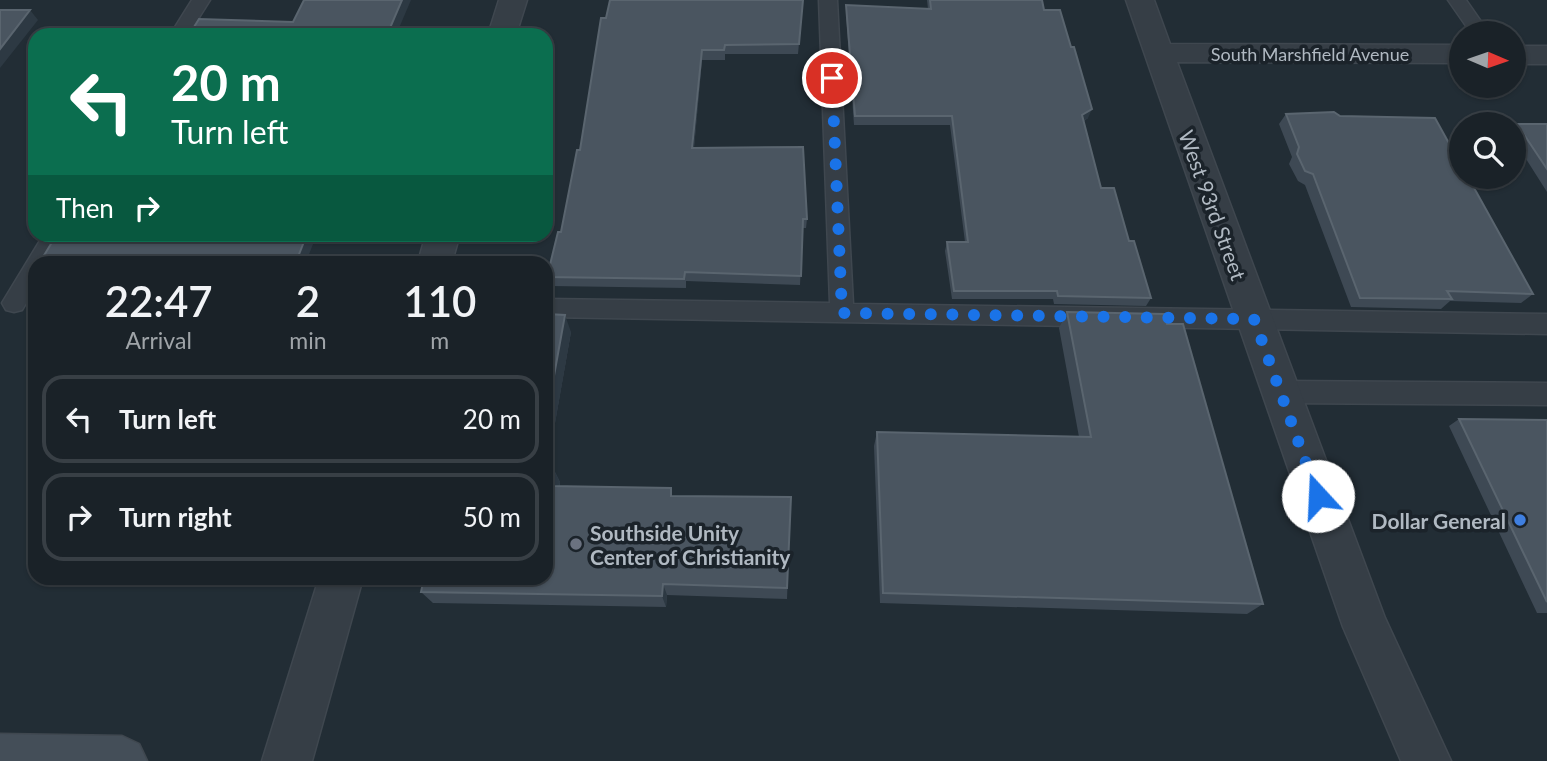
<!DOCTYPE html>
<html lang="en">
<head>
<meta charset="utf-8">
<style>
  :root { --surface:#1a2228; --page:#232a30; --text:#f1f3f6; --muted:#9fa4a8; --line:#383f45 }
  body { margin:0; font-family:Lato,sans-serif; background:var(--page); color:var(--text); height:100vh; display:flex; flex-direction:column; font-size:26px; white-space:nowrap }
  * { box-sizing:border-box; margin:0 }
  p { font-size:23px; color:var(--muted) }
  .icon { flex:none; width:38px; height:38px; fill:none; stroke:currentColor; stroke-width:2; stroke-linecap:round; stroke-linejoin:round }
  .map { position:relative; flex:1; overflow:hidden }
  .side { position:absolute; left:28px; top:256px; width:525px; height:329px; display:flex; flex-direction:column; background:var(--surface); border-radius:21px; box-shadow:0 2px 5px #0004,0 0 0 2px var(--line) }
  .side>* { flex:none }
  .hud { position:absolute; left:28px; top:28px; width:525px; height:214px; border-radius:21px; box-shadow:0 2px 5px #0004,0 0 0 2px var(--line); background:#0b6e4f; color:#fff; overflow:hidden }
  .needle { width:46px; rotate:92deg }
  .buttons { position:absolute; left:1449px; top:21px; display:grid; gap:14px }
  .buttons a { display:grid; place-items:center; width:77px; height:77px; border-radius:50%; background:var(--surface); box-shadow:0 2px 5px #0004,0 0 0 2px var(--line); font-size:35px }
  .pin { position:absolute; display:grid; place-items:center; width:60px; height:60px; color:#fff; margin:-30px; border:4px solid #fff; border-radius:50%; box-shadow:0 2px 7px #0007 }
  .me { position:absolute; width:77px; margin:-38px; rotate:340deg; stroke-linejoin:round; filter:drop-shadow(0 0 5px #0008) }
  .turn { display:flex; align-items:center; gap:24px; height:147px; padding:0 28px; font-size:32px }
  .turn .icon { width:91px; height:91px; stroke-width:2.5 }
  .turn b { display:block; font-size:49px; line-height:60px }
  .then { display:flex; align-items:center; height:66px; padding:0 28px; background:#0003; gap:14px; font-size:26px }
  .eta { display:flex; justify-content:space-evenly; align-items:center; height:119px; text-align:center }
  .eta b { font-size:42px; font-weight:600; line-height:49px }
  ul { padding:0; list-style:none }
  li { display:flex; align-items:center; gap:21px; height:88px; margin:0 14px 10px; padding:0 14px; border:4px solid var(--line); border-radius:21px }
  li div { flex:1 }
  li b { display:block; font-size:26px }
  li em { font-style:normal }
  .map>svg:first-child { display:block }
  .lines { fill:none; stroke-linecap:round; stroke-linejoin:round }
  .service-casing { stroke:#3f474f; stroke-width:3 }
  .minor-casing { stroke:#3f474f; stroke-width:3 }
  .secondary-casing { stroke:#3f474f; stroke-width:3 }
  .service { fill:#363e46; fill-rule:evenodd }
  .minor { fill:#363e46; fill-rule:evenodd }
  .secondary { fill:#444e58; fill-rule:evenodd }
  .wall { fill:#3e4954 }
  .shaded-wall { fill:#2d3943 }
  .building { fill:#4a5560; stroke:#5a656f; stroke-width:2 }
  .route { stroke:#1a73e8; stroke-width:12; stroke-dasharray:0 21.6 }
  .shop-dot { fill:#3f7fe0; stroke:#1b232a; stroke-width:2.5 }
  .worship-dot { fill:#6b7280; stroke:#1b232a; stroke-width:2.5 }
  .labels { text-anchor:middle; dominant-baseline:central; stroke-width:7; stroke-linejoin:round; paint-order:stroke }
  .far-street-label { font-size:18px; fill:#b0b9c2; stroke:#1b232a }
  .street-label { font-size:21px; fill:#b0b9c2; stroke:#1b232a }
  .poi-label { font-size:21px; font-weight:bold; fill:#b0b9c2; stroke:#1b232a; text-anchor:end }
</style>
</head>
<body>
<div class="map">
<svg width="1547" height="761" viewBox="0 0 1547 761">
  <rect width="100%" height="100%" fill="#222d35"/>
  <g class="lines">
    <!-- service casing -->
    <g class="service-casing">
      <path id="service" d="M 192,0 L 210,0 L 188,35 L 170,35 Z
        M 819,0 L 837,0 L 853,304 L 1547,314 L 1547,334 L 546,317 L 546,299 L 830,303 Z
        M 1448,0 L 1466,0 L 1489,33 L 1471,33 Z
        M 44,234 L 67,234 L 50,262 L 35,262 L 35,288 L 22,310 L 14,312 L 6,310 L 2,303 Z
        M 1280,381 L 1547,383 L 1547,405 L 1280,403 L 1271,399 L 1268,392 L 1271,385 Z"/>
    </g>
    <!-- minor casing -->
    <g class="minor-casing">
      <path id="minor" d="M 499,0 L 527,0 L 516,35 L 488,35 Z
        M 1126,0 L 1154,0 L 1170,44 L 1461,45 L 1461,63 L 1177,62 L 1385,618 L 1451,761 L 1401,761 L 1343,627 Z
        M 1514,46 L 1547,46 L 1547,64 L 1514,64 Z
        M 426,234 L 460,234 L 452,262 L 418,262 Z
        M 319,578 L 363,578 L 312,761 L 262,761 Z"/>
    </g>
    <!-- secondary casing -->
    <g class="secondary-casing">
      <path id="secondary" d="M 0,734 L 122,736 L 139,744 L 147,761 L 0,761 Z"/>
    </g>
    <!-- service -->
    <use href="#service" class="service"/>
    <!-- minor -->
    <use href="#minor" class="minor"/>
    <!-- secondary -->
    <use href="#secondary" class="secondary"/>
  </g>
  <!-- wall -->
  <path class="wall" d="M 610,0 L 803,0 L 798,54 L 725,54 L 725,60 L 702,60 L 694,148 L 807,219 L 806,228 L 803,228 L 800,285 L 686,281 L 686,288 L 551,286 L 547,277 L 561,232 L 580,150 Z
    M 927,0 L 1042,0 L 1044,10 L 1088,118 L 1084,121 L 1101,188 L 1129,241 L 1151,298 L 1146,306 L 1054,304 L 1053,299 L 952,299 L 945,251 L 947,242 L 965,242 L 950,125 L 854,125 L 846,14 L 846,5 L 928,9 Z
    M 1286,114 L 1533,294 L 1521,303 L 1450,301 L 1441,309 L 1351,307 L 1305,185 L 1298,181 L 1289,164 L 1292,157 L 1279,124 Z
    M 1517,124 L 1547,124 L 1547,192 L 1514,140 L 1514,128 Z
    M 1067,312 L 1263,604 L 1247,614 L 880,603 L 874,446 L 877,432 L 1079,437 L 1059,328 Z
    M 546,314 L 571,332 L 547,468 L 553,468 L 560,482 L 560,486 L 673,496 L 791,497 L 787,599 L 667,595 L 666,607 L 433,603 L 421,592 Z
    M 1459,419 L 1547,420 L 1547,613 L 1537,613 L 1449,426 Z"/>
  <!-- shaded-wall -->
  <path class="shaded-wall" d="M 402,0 L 411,0 L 396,35 L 387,35 Z
    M 30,10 L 38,20 L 0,68 L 0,49 Z
    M 702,50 L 702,60 L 693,158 L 692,148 Z
    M 1092,109 L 1088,118 L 1079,124 L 1082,115 Z
    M 307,234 L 317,234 L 306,262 L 296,262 Z
    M 565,315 L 571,332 L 546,475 L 546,420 Z
    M 553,468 L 560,482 L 558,500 L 551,486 Z
    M 663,584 L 667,595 L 666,607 L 662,596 Z"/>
  <!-- building -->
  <path class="building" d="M 304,0 L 402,0 L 387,35 L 189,35 L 199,19 L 293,22 Z
    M 610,0 L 803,0 L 799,44 L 725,45 L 724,50 L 702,50 L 692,148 L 803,147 L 807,219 L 803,219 L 801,276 L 685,272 L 684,279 L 547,277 L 558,232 L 561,232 L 577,150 L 580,150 L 601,18 L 606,18 Z
    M 930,0 L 1042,0 L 1044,10 L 1060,10 L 1071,47 L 1074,47 L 1092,109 L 1082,115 L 1101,188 L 1114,188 L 1129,241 L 1134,241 L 1151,298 L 1058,296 L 1057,291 L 954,291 L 947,242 L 968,242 L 952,116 L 855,116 L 846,5 L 931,9 Z
    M 0,10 L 30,10 L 0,49 Z
    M 1334,112 L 1340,116 L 1435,118 L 1461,165 L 1461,177 L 1468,177 L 1533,294 L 1447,291 L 1452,299 L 1360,298 L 1313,174 L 1305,171 L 1297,154 L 1299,147 L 1286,114 Z
    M 1517,124 L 1547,124 L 1547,169 Z
    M 57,234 L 307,234 L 296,262 L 40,262 Z
    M 1067,312 L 1164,314 L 1167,324 L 1183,324 L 1263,604 L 883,593 L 877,432 L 1091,437 Z
    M 546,314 L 565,315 L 546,420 Z
    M 1459,419 L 1547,420 L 1547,602 Z
    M 546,468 L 553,468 L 551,486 L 671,488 L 671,496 L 791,497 L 787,588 L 663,584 L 662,596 L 421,592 L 424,578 L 546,578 Z"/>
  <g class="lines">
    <!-- route -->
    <path class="route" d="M 832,78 L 842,313 L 1254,319 L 1318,496"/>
  </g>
  <!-- markers -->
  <circle class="shop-dot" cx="1520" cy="520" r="7"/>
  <circle class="worship-dot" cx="576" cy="544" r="7"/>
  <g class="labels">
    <!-- far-street labels -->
    <g class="far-street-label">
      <text x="1310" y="54">South Marshfield Avenue</text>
    </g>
    <!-- street labels -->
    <g class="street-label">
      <text transform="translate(1213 205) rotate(70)">West 93rd Street</text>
    </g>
    <!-- poi labels -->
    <g class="poi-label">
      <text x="1506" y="520">Dollar General</text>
      <text x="590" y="532" text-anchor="start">Southside Unity<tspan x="590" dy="24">Center of Christianity</tspan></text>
    </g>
  </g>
</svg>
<div class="buttons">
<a><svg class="needle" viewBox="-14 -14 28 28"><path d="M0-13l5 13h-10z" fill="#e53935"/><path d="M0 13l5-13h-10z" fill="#9fa4a8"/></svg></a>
<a><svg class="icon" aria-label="search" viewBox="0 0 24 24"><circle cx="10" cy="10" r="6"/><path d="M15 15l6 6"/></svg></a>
</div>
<div class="pin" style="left:832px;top:78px;background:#d93025"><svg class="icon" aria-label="arrive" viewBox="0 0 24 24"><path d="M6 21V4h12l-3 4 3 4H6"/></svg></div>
<svg class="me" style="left:1318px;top:496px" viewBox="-20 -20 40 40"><circle r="19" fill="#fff"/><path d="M0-13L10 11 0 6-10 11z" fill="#1a73e8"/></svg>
<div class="hud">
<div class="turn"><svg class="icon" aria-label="left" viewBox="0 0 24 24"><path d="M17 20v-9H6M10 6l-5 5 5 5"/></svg><div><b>20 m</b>Turn left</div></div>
<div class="then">Then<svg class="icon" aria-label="right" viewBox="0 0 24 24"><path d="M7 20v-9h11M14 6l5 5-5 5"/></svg></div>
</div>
<section class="side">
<div class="eta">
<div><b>22:47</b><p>Arrival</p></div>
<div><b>2</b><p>min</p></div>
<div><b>110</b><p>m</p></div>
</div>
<ul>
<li><svg class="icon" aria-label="left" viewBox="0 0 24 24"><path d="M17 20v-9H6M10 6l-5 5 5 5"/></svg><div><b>Turn left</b></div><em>20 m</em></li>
<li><svg class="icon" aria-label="right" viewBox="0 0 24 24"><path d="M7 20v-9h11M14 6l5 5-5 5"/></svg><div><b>Turn right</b></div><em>50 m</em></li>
</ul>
</section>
</div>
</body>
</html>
